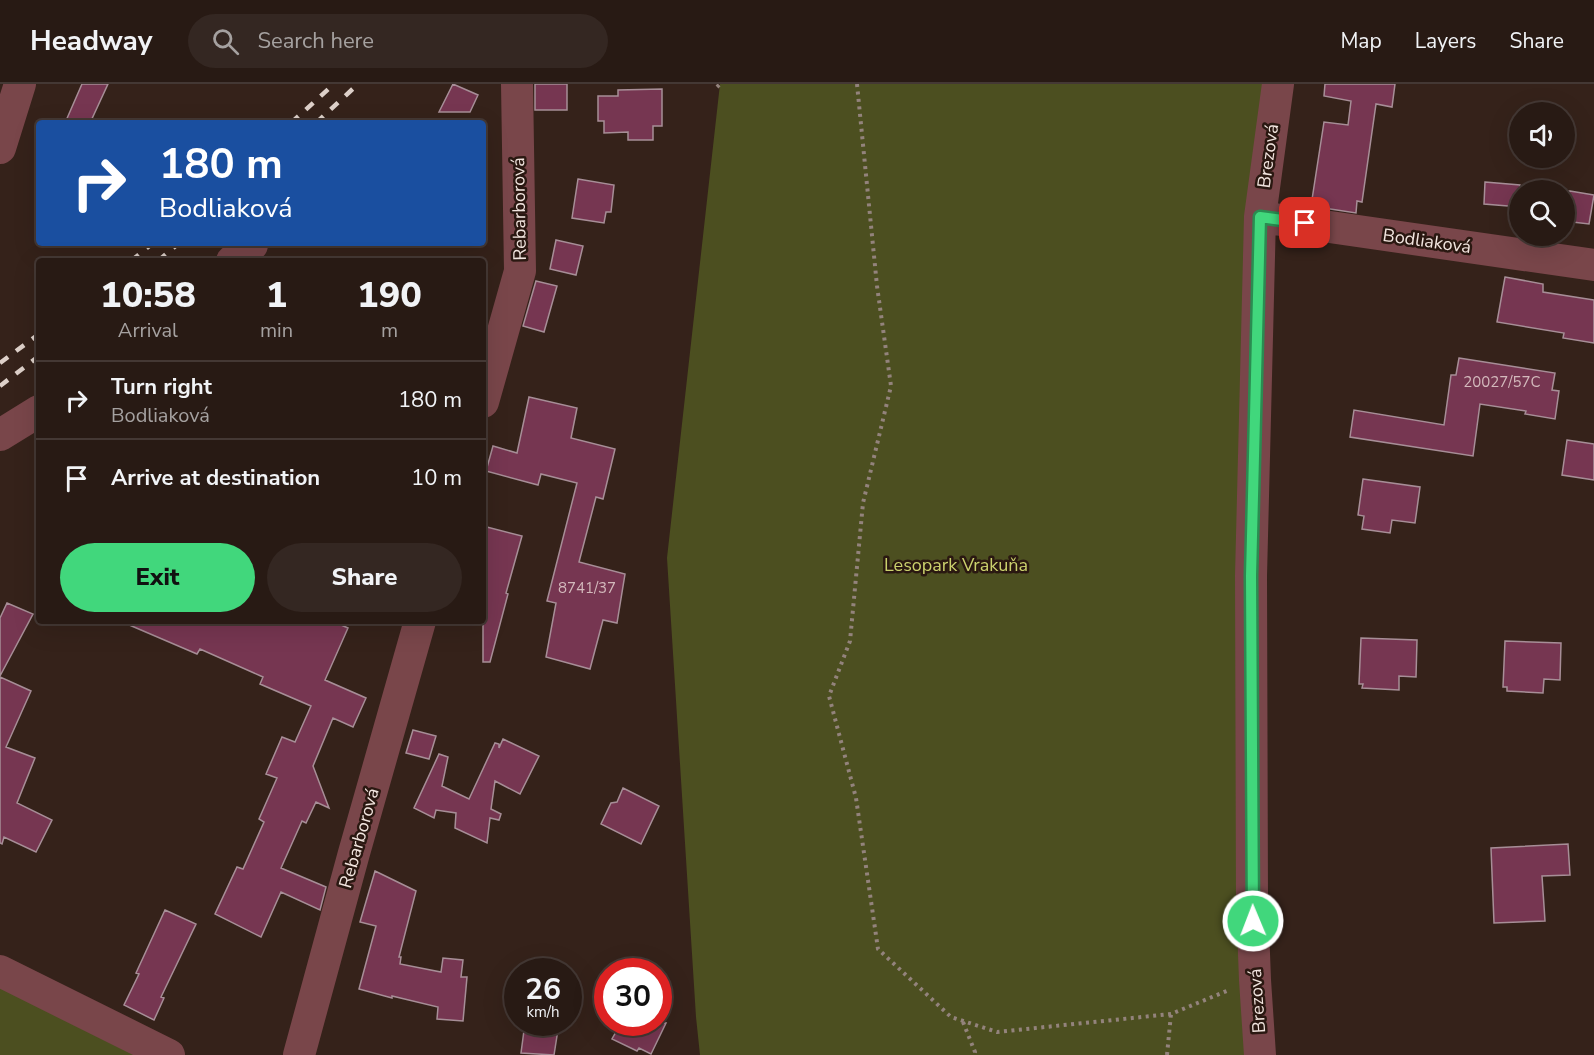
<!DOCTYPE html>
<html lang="en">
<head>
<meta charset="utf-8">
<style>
  :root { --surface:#281a14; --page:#342722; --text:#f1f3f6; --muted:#a5a1a0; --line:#443834; --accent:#41d77c }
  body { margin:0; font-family:"Nunito Sans",sans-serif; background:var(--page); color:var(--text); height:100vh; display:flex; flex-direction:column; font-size:22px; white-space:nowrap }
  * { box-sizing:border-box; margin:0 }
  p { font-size:20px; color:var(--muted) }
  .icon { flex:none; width:33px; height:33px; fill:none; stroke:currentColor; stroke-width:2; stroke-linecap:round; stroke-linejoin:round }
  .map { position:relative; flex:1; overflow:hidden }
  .panel { position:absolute; left:36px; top:174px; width:450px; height:366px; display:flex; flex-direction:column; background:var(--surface); border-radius:6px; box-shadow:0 6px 24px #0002,0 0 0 2px var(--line) }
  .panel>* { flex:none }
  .banner { position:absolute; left:36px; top:36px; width:450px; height:126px; border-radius:6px; box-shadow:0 6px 24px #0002,0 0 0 2px var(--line); background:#1a4fa0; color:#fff; overflow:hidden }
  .buttons { position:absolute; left:1509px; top:18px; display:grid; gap:12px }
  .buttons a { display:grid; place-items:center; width:66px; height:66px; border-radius:50%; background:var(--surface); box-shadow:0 6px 24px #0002,0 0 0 2px var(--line); font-size:30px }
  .speed { position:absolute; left:504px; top:874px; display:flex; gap:12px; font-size:30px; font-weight:700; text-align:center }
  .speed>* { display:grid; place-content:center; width:78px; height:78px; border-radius:50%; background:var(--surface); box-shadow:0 6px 24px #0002,0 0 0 2px var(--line); line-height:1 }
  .speed small { font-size:15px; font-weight:400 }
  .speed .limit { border:9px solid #d22; background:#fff; color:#111 }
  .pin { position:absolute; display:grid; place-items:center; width:51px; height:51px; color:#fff; margin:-26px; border-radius:12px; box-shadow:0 3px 9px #0006 }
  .me { position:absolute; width:66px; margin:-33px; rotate:359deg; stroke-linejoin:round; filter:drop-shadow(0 0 4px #0008) }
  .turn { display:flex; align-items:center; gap:21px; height:126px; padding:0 24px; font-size:27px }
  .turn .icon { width:78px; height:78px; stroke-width:2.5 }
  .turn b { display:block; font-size:42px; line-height:51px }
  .eta { display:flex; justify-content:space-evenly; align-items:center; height:102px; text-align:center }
  .eta b { font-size:36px; font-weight:800; line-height:42px }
  .cta { display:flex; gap:12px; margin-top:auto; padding:12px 24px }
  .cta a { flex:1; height:69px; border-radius:36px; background:var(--accent); color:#111; font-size:24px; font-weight:800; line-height:69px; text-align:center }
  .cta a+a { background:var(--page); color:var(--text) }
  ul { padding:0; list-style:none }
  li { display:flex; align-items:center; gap:18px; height:78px; padding:0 24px; border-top:2px solid var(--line) }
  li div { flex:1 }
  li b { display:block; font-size:22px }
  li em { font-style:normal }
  header { display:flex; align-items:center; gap:36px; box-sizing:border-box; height:84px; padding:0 30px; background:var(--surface); border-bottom:2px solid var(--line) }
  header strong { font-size:28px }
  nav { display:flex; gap:33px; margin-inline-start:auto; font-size:21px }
  .search { width:420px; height:54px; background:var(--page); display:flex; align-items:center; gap:15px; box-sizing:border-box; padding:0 21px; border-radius:33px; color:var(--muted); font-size:22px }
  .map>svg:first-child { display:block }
  .green { fill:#4c4f20 }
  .building { fill:#763651; stroke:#a78e97; stroke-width:1.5 }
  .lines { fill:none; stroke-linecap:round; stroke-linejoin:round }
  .path { stroke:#93837c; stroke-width:4; stroke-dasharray:3 4.5; stroke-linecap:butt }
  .street { stroke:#79464a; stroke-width:32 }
  .rail { stroke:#ddd0c9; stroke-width:4.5; stroke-dasharray:10 10; stroke-linecap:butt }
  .route-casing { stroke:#2a8c51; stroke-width:15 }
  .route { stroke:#41d77c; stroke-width:10 }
  .labels { text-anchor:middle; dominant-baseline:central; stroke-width:5; stroke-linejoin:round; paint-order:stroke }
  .number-label { font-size:15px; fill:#d3b9bc }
  .street-label { font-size:18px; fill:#f2e5df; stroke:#2a1811 }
  .park-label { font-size:18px; fill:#cbd16d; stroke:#2a1811 }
</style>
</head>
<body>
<header>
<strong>Headway</strong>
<div class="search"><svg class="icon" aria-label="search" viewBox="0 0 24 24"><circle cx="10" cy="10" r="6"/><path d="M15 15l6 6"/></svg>Search here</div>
<nav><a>Map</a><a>Layers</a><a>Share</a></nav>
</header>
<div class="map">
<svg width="1594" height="971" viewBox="0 0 1594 971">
  <rect width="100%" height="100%" fill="#35221a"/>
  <!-- green -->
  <path class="green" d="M 720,0 L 1267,0 L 1252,971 L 700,971 L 696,933 L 667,474 Z
    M 0,903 L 141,971 L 0,971 Z"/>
  <!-- building -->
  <path class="building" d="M 82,0 L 108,0 L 90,39 L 65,39 Z
    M 453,0 L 478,11 L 470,28 L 439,28 Z
    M 535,0 L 567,0 L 567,26 L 535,26 Z
    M 1325,0 L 1395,0 L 1392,23 L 1376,20 L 1362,118 L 1357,117 L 1356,129 L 1311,122 L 1324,38 L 1348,41 L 1351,17 L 1324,12 Z
    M 662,5 L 662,42 L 653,42 L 653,56 L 628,56 L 628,48 L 604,49 L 604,37 L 598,37 L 598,12 L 618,12 L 618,6 Z
    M 578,95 L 614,101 L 611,128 L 606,128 L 604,139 L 572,134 Z
    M 1485,98 L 1520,101 L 1520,123 L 1484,120 Z
    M 1570,107 L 1594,111 L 1589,140 L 1564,137 L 1564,108 Z
    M 556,156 L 583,162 L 576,191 L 550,185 Z
    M 1505,193 L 1543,200 L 1543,208 L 1594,216 L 1594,259 L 1563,254 L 1564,249 L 1497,238 Z
    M 536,197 L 557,202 L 544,248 L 523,242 Z
    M 1459,274 L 1555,289 L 1552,306 L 1559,307 L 1555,335 L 1525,330 L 1526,327 L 1480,320 L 1473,372 L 1350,353 L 1354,326 L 1444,341 L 1451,291 L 1456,291 Z
    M 529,313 L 577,324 L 571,354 L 615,365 L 603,415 L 596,413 L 579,478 L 625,490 L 617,539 L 603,536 L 590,585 L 546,573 L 556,519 L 547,517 L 577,399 L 541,390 L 538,401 L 486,387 L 493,362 L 517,369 Z
    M 1567,356 L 1594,360 L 1594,396 L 1562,391 Z
    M 1363,395 L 1420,403 L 1415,439 L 1392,436 L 1390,449 L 1362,445 L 1364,432 L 1358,431 Z
    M 483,442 L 522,452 L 506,509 L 508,510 L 490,578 L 483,578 Z
    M 7,519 L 33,530 L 0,592 L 0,534 Z
    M 120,537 L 332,537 L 348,544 L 325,596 L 366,614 L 353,643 L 333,634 L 313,682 L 329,724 L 316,718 L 306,739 L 302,737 L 281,784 L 326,803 L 320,826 L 281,808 L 261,853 L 215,830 L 237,783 L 243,785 L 264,738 L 259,735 L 277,694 L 266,690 L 282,653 L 295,658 L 311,622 L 260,600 L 263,593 L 200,565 L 197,570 Z
    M 1361,554 L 1417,556 L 1416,593 L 1399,592 L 1399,606 L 1362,604 L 1363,600 L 1359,600 Z
    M 1505,557 L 1561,559 L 1560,596 L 1544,595 L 1543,609 L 1507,607 L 1507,603 L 1503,603 Z
    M 0,593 L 31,607 L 6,663 L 35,674 L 17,719 L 52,736 L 36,768 L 4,753 L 2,760 L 0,759 Z
    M 413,646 L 436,652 L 429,675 L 406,669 Z
    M 503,655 L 539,672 L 520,710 L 495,697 L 491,725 L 501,730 L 499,736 L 490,734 L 487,759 L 455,744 L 456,729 L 436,726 L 434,734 L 414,724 L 439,670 L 448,673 L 442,702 L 469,715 L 495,659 L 499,660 L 499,664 Z
    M 623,704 L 659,722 L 641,760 L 601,740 L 611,719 L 617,718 Z
    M 1568,760 L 1570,791 L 1542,792 L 1545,837 L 1494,839 L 1491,764 Z
    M 375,787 L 416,807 L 399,873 L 401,873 L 400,880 L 441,888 L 443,874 L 463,876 L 461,893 L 467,893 L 463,937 L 437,935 L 438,923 L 392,912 L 392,914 L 359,905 L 376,842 L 360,838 Z
    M 165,826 L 196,840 L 161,913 L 164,914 L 154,936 L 124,921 L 139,890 L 136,889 Z
    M 525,939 L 559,939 L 554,971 L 521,969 Z
    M 621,939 L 666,939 L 651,970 L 639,964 L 637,967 L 612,955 Z"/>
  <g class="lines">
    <!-- path -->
    <path class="path" d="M 857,0 L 877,202 L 891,302 L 863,419 L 850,557 L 829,612 L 856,714 L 878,865 L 951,933 L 997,948 L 1171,930 L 1229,906
      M 717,3 L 720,0
      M 963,938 L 975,968 L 974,971
      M 1167,971 L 1171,930"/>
    <!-- street -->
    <path class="street" d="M 0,64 L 20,0
      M 1260,133 L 1594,181
      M 232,177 L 252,161
      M 483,318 L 520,187 L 517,0
      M 0,351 L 39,327
      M 0,887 L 169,971
      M 299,971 L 354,769 L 420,537
      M 1260,971 L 1255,896 L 1252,817 L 1251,492 L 1260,133 L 1278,0"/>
    <!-- rail -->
    <path class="rail" d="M 291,39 L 334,0
      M 316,39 L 358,0
      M 131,177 L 153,159
      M 158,177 L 179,159
      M 0,279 L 39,250
      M 0,302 L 39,272"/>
  </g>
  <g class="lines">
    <!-- route casing -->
    <g class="route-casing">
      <path id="route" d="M 1253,837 L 1251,492 L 1260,133 L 1305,139"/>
    </g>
    <!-- route -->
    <use href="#route" class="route"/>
  </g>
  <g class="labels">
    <!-- number labels -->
    <g class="number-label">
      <text x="1502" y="298">20027/57C</text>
      <text x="587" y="504">8741/37</text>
    </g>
    <!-- street labels -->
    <g class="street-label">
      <text transform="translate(1268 72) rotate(-82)">Brezová</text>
      <text transform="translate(519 125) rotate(-91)">Rebarborová</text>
      <text transform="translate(1427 157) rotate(8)">Bodliaková</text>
      <text transform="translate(359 754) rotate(-74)">Rebarborová</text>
      <text transform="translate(1257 917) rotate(-94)">Brezová</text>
    </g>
    <!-- park labels -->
    <g class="park-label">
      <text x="956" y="481">Lesopark Vrakuňa</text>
    </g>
  </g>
</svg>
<div class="buttons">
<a><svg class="icon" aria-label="sound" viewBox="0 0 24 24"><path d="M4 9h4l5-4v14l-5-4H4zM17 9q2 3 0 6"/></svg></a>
<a><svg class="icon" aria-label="search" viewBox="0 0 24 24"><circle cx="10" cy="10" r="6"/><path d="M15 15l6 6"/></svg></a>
</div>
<div class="speed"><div>26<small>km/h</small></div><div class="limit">30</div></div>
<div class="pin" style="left:1305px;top:139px;background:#d93025"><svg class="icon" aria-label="arrive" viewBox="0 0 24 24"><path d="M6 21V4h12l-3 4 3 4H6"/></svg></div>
<svg class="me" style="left:1253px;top:837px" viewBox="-20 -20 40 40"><circle r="17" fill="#41d77c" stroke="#fff" stroke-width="3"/><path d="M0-11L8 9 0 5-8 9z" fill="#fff"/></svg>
<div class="banner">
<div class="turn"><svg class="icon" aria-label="right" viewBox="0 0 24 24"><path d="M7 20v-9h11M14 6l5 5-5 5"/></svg><div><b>180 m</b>Bodliaková</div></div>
</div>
<section class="panel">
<div class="eta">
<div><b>10:58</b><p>Arrival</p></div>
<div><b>1</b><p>min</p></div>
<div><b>190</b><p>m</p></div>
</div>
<ul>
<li><svg class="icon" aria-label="right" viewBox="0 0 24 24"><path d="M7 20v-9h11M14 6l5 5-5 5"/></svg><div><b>Turn right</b><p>Bodliaková</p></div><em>180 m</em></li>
<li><svg class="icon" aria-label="arrive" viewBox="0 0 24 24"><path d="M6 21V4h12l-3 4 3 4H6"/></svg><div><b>Arrive at destination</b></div><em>10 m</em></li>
</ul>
<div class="cta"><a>Exit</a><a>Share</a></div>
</section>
</div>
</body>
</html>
